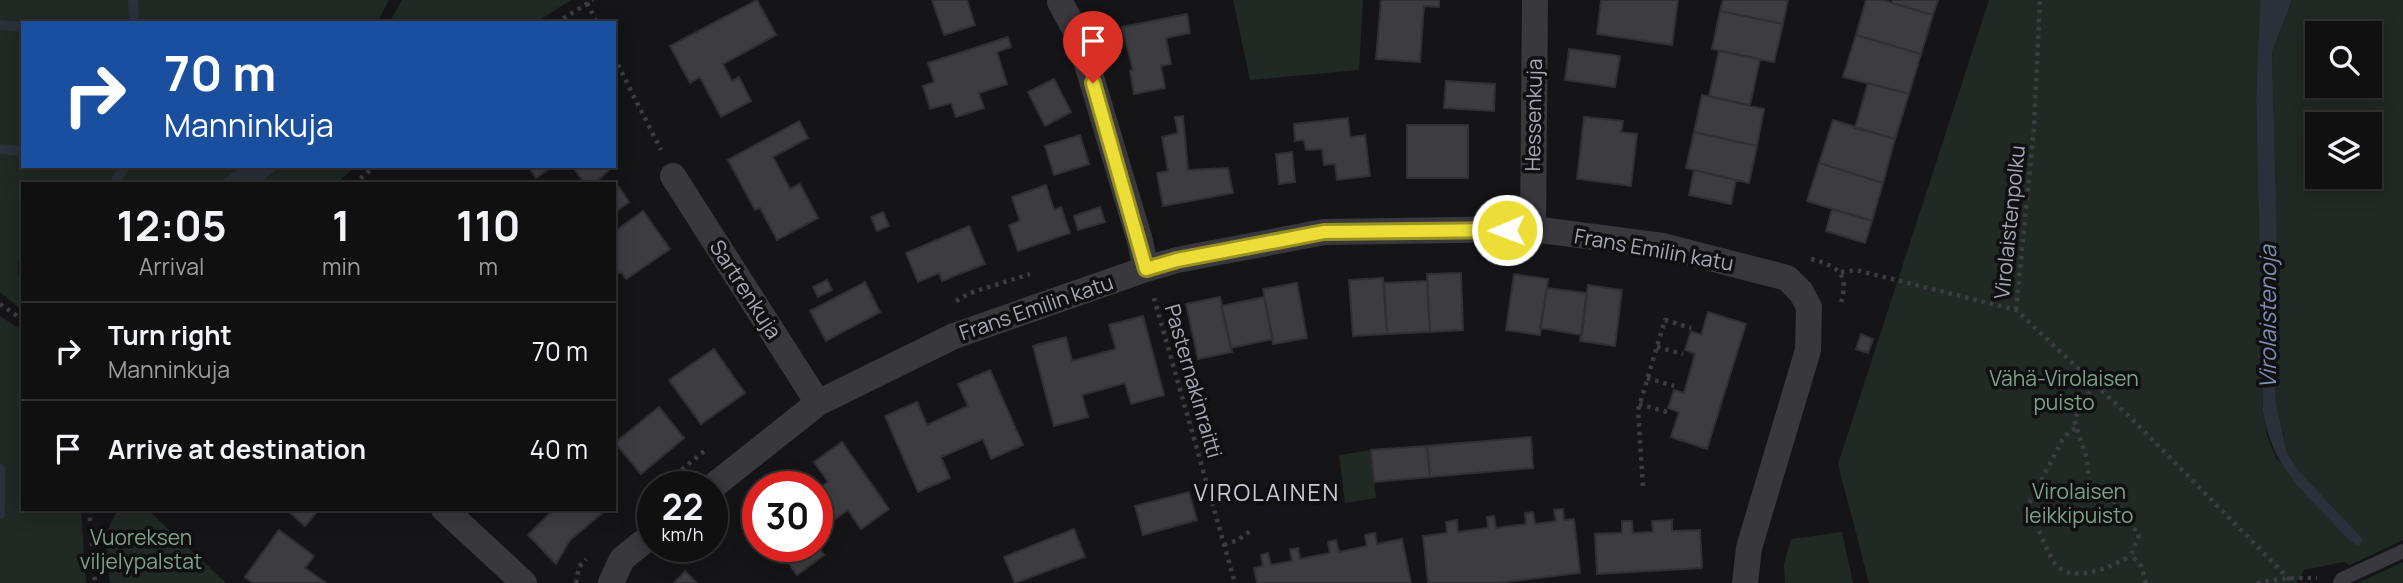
<!DOCTYPE html>
<html lang="en">
<head>
<meta charset="utf-8">
<style>
  :root { --surface:#101011; --page:#1e1e1f; --text:#f1f3f6; --muted:#9c9d9f; --line:#303031 }
  body { margin:0; font-family:Manrope,sans-serif; background:var(--page); color:var(--text); height:100vh; display:flex; flex-direction:column; font-size:26px; white-space:nowrap }
  * { box-sizing:border-box; margin:0 }
  p { font-size:23px; color:var(--muted) }
  .icon { flex:none; width:38px; height:38px; fill:none; stroke:currentColor; stroke-width:2; stroke-linecap:round; stroke-linejoin:round }
  .map { position:relative; flex:1; overflow:hidden }
  .details { position:absolute; left:21px; top:182px; width:595px; height:329px; display:flex; flex-direction:column; background:var(--surface); border-radius:0px; box-shadow:0 4px 18px #0003,0 0 0 2px var(--line) }
  .details>* { flex:none }
  .guide { position:absolute; left:21px; top:21px; width:595px; height:147px; border-radius:0px; box-shadow:0 4px 18px #0003,0 0 0 2px var(--line); background:#1a4fa0; color:#fff; overflow:hidden }
  .buttons { position:absolute; left:2305px; top:21px; display:grid; gap:14px }
  .buttons a { display:grid; place-items:center; width:77px; height:77px; border-radius:0px; background:var(--surface); box-shadow:0 4px 18px #0003,0 0 0 2px var(--line); font-size:35px }
  .speed { position:absolute; left:637px; top:471px; display:flex; gap:14px; font-size:35px; font-weight:700; text-align:center }
  .speed>* { display:grid; place-content:center; width:91px; height:91px; border-radius:50%; background:var(--surface); box-shadow:0 4px 18px #0003,0 0 0 2px var(--line); line-height:1 }
  .speed small { font-size:18px; font-weight:400 }
  .speed .limit { border:10px solid #d22; background:#fff; color:#111 }
  .pin { position:absolute; display:grid; place-items:center; width:60px; height:60px; color:#fff; margin:-72px -30px; border-radius:50% 50% 50% 0; rotate:-45deg; box-shadow:0 0 7px #0007 }
  .pin .icon { rotate:45deg }
  .me { position:absolute; width:77px; margin:-38px; rotate:269deg; stroke-linejoin:round; filter:drop-shadow(0 0 5px #0008) }
  .turn { display:flex; align-items:center; gap:24px; height:147px; padding:0 28px; font-size:32px }
  .turn .icon { width:91px; height:91px; stroke-width:2.5 }
  .turn b { display:block; font-size:49px; line-height:60px }
  .eta { display:flex; justify-content:space-evenly; align-items:center; height:119px; text-align:center }
  .eta b { font-size:42px; font-weight:700; line-height:49px }
  ul { padding:0; list-style:none }
  li { display:flex; align-items:center; gap:21px; height:98px; padding:0 28px; border-top:2px solid var(--line) }
  li div { flex:1 }
  li b { display:block; font-size:26px }
  li em { font-style:normal }
  .map>svg:first-child { display:block }
  .green { fill:#212924; fill-rule:evenodd }
  .water { fill:#2b303a }
  .lines { fill:none; stroke-linecap:round; stroke-linejoin:round }
  .stream { stroke:#2b303a; stroke-width:10 }
  .building { fill:#3d3c41; stroke:#302f32; stroke-width:2 }
  .path { stroke:#3c3c42; stroke-width:4.5; stroke-dasharray:3.5 5; stroke-linecap:butt }
  .lane { stroke:#38383d; stroke-width:14 }
  .street { stroke:#38383d; stroke-width:26 }
  .route-casing { stroke:#999024; stroke-width:18 }
  .route { stroke:#ecde37; stroke-width:12 }
  .labels { text-anchor:middle; dominant-baseline:central; stroke-width:7; stroke-linejoin:round; paint-order:stroke }
  .street-label { font-size:21px; fill:#a7a8b6; stroke:#101012 }
  .park-label { font-size:21px; fill:#7ea189; stroke:#101012 }
  .water-label { font-size:23px; font-style:italic; fill:#7f8cb1; stroke:#101012 }
  .neighbourhood-label { font-size:23px; letter-spacing:2px; fill:#c8c8d2; stroke:#101012 }
</style>
</head>
<body>
<div class="map">
<svg width="2403" height="583" viewBox="0 0 2403 583">
  <rect width="100%" height="100%" fill="#151517"/>
  <!-- green -->
  <path class="green" d="M 0,0 L 389,0 L 377,23 L 23,23 L 23,166 L 243,166 L 216,184 L 23,184 L 23,260 L 18,262 L 18,276 L 23,274 L 23,311 L 0,292 Z
    M 402,0 L 571,0 L 535,23 L 389,23 Z
    M 1233,0 L 1363,0 L 1359,70 L 1250,80 Z
    M 1989,0 L 2260,0 L 2256,98 L 2263,412 L 2267,435 L 2276,458 L 2363,539 L 2300,472 L 2287,453 L 2276,403 L 2273,350 L 2277,232 L 2272,52 L 2292,0 L 2403,0 L 2403,540 L 2350,565 L 2343,562 L 2304,570 L 2296,583 L 1869,583 L 1838,464 ZM 2317,33 L 2370,33 L 2370,86 L 2317,86 ZM 2317,124 L 2370,124 L 2370,177 L 2317,177 Z
    M 281,166 L 356,166 L 336,184 L 259,184 Z
    M 0,316 L 23,331 L 23,509 L 81,509 L 86,583 L 0,583 Z
    M 1371,450 L 1376,498 L 1345,503 L 1339,455 Z
    M 120,509 L 147,509 L 226,583 L 110,583 C 107,556 100,531 120,509 Z
    M 1842,532 L 1853,583 L 1785,583 L 1784,564 L 1791,539 Z
    M 2403,562 L 2403,583 L 2358,583 Z"/>
  <!-- water -->
  <path class="water" d="M 2260,0 L 2292,0 L 2272,52 L 2277,232 L 2273,350 L 2276,403 L 2287,453 L 2300,472 L 2363,539 L 2359,546 C 2348,542 2339,529 2331,521 C 2296,485 2272,463 2263,412 L 2256,98 Z
    M 243,166 L 281,166 L 259,184 L 216,184 Z"/>
  <g class="lines">
    <!-- stream -->
    <path class="stream" d="M 133,0 L 134,23
      M 0,25 L 23,27
      M 0,149 L 23,151
      M 114,184 L 125,166
      M 0,469 L 0,514"/>
  </g>
  <!-- building -->
  <path class="building" d="M 757,0 L 776,35 L 723,64 L 732,81 L 739,77 L 751,101 L 721,117 L 700,77 L 690,83 L 670,46 Z
    M 932,0 L 967,0 L 975,25 L 944,35 Z
    M 1381,0 L 1439,0 L 1439,7 L 1424,6 L 1420,62 L 1376,59 Z
    M 1601,0 L 1678,0 L 1672,45 L 1597,34 Z
    M 1723,0 L 1788,0 L 1783,24 L 1720,11 Z
    M 1866,0 L 1883,0 L 1933,15 L 1921,54 L 1856,35 Z
    M 1893,0 L 1938,0 L 1933,15 L 1892,3 Z
    M 1720,11 L 1783,24 L 1774,62 L 1712,49 Z
    M 1187,14 L 1190,33 L 1166,38 L 1171,64 L 1161,66 L 1165,88 L 1134,94 L 1130,71 L 1133,70 L 1122,27 Z
    M 1856,35 L 1921,54 L 1909,94 L 1843,77 Z
    M 1008,37 L 1011,47 L 997,52 L 1007,84 L 979,93 L 984,108 L 956,117 L 951,103 L 930,109 L 923,86 L 934,82 L 928,63 Z
    M 1569,49 L 1620,56 L 1615,87 L 1565,80 Z
    M 1719,51 L 1760,59 L 1750,105 L 1709,96 Z
    M 1054,79 L 1071,112 L 1045,126 L 1028,92 Z
    M 1446,81 L 1495,84 L 1494,111 L 1444,108 Z
    M 1868,83 L 1909,94 L 1895,139 L 1855,128 Z
    M 1702,95 L 1764,109 L 1757,146 L 1694,132 Z
    M 1183,116 L 1188,170 L 1228,168 L 1233,193 L 1163,206 L 1157,173 L 1168,171 L 1162,137 L 1178,133 L 1175,117 Z
    M 1584,117 L 1623,121 L 1621,132 L 1637,134 L 1631,186 L 1577,179 Z
    M 1348,118 L 1350,137 L 1365,135 L 1370,176 L 1337,180 L 1335,164 L 1324,165 L 1322,149 L 1306,150 L 1304,140 L 1295,141 L 1294,124 Z
    M 1833,120 L 1895,139 L 1883,183 L 1819,163 Z
    M 799,121 L 808,138 L 773,157 L 790,189 L 800,184 L 818,218 L 777,240 L 760,208 L 755,210 L 728,160 Z
    M 1407,125 L 1468,125 L 1468,178 L 1407,178 Z
    M 1694,132 L 1757,146 L 1749,183 L 1686,168 Z
    M 1080,135 L 1089,164 L 1054,175 L 1045,146 Z
    M 1292,152 L 1295,182 L 1279,184 L 1276,154 Z
    M 1819,163 L 1883,183 L 1872,221 L 1807,201 Z
    M 528,166 L 553,166 L 536,178 Z
    M 572,166 L 613,166 L 594,184 L 585,184 Z
    M 1694,170 L 1736,180 L 1731,204 L 1689,195 Z
    M 1046,185 L 1054,210 L 1061,207 L 1070,233 L 1018,251 L 1009,225 L 1020,221 L 1012,197 Z
    M 619,187 L 629,202 L 614,213 L 614,190 Z
    M 1100,207 L 1105,222 L 1078,230 L 1074,216 Z
    M 1832,209 L 1872,221 L 1865,243 L 1826,231 Z
    M 643,211 L 670,249 L 626,279 L 621,272 L 614,276 L 614,232 Z
    M 883,212 L 889,226 L 877,231 L 871,217 Z
    M 969,226 L 985,264 L 942,281 L 939,273 L 918,282 L 906,253 Z
    M 1461,273 L 1463,330 L 1430,332 L 1427,274 Z
    M 1514,274 L 1548,279 L 1540,335 L 1506,330 Z
    M 1383,278 L 1387,334 L 1353,336 L 1349,280 Z
    M 827,280 L 832,290 L 818,297 L 813,287 Z
    M 1427,281 L 1430,332 L 1387,334 L 1384,283 Z
    M 865,282 L 880,312 L 826,341 L 810,311 Z
    M 1297,283 L 1307,338 L 1273,344 L 1263,289 Z
    M 1588,285 L 1622,290 L 1615,346 L 1580,341 Z
    M 1547,288 L 1587,293 L 1582,335 L 1540,328 Z
    M 1220,297 L 1232,352 L 1198,359 L 1186,304 Z
    M 1264,297 L 1273,339 L 1231,348 L 1221,306 Z
    M 1708,312 L 1746,324 L 1707,449 L 1671,437 L 1679,412 L 1668,408 L 1674,390 L 1684,393 L 1695,354 L 1685,350 L 1691,331 L 1701,335 Z
    M 1143,316 L 1164,395 L 1131,404 L 1125,383 L 1082,395 L 1088,417 L 1054,426 L 1033,346 L 1066,337 L 1072,361 L 1116,349 L 1109,325 Z
    M 1861,334 L 1873,339 L 1868,353 L 1856,349 Z
    M 714,349 L 745,393 L 701,424 L 669,380 Z
    M 990,370 L 1023,445 L 991,459 L 983,439 L 941,457 L 950,478 L 918,492 L 885,416 L 917,402 L 927,425 L 968,406 L 958,384 Z
    M 659,407 L 684,438 L 641,474 L 615,443 Z
    M 1531,437 L 1533,468 L 1430,477 L 1427,446 Z
    M 842,442 L 889,509 L 861,529 L 848,510 L 817,532 L 817,489 L 828,482 L 814,462 Z
    M 1427,446 L 1430,477 L 1374,482 L 1371,450 Z
    M 1189,492 L 1197,520 L 1143,535 L 1135,506 Z
    M 758,502 L 758,520 L 749,508 Z
    M 292,509 L 315,509 L 317,512 L 305,526 L 289,512 Z
    M 554,509 L 605,511 L 570,540 L 556,564 L 528,535 Z
    M 1563,509 L 1564,520 L 1574,519 L 1580,573 L 1497,583 L 1428,583 L 1423,536 L 1447,533 L 1446,522 L 1457,520 L 1458,532 L 1488,528 L 1487,517 L 1494,516 L 1496,528 L 1526,524 L 1525,513 L 1533,512 L 1535,524 L 1556,521 L 1554,510 Z
    M 1672,520 L 1672,531 L 1700,530 L 1702,568 L 1597,574 L 1595,534 L 1622,533 L 1622,521 L 1632,521 L 1633,533 L 1653,532 L 1652,521 Z
    M 1074,529 L 1085,557 L 1015,583 L 1004,557 Z
    M 279,530 L 314,556 L 305,568 L 326,583 L 253,583 L 245,577 Z
    M 1375,533 L 1377,544 L 1402,539 L 1411,583 L 1257,583 L 1254,568 L 1263,566 L 1261,555 L 1268,553 L 1271,565 L 1292,561 L 1290,549 L 1298,548 L 1300,559 L 1330,553 L 1328,542 L 1336,540 L 1339,552 L 1367,546 L 1365,535 Z
    M 817,545 L 824,555 L 797,575 L 777,546 Z
    M 685,571 L 697,583 L 674,583 Z"/>
  <g class="lines">
    <!-- path -->
    <path class="path" d="M 587,3 L 597,23
      M 556,23 L 593,0
      M 614,57 L 661,150
      M 354,184 L 375,166
      M 1811,259 C 1840,267 1850,274 1840,306
      M 1841,272 L 1856,270 L 2016,310 L 2135,422 L 2293,583
      M 1154,298 L 1235,583
      M 956,301 L 970,293 L 1030,274
      M 0,304 L 23,320
      M 2016,310 L 2034,128 L 2040,0
      M 1657,347 L 1683,354
      M 1647,378 L 1674,386
      M 2094,384 L 2074,420 L 2087,459 L 2089,481 L 2118,505 L 2139,535 L 2131,555 L 2141,566 L 2146,583
      M 1639,404 L 1667,412
      M 2075,428 L 2064,437 L 2029,503 L 2030,512 C 2040,527 2047,557 2058,567 C 2078,583 2114,566 2131,555
      M 662,486 L 708,448
      M 1643,486 L 1638,410 L 1665,320 L 1691,328
      M 643,505 L 653,496
      M 89,509 L 95,583
      M 1224,545 L 1238,540 L 1253,529
      M 576,583 L 579,567 L 586,559
      M 2257,583 L 2288,578 L 2317,578"/>
    <!-- lane -->
    <path class="lane" d="M 2340,583 L 2342,579 L 2403,551"/>
    <!-- street -->
    <path class="street" d="M 1060,2 L 1079,37 L 1140,241 L 1146,269
      M 673,176 L 818,403
      M 1533,229 L 1535,0
      M 712,487 L 818,403 L 954,336 L 1146,269 L 1177,260 L 1324,232 L 1533,229 L 1663,246 L 1787,278 L 1801,292 L 1809,307 L 1808,350 L 1749,548 L 1745,583
      M 444,509 L 524,583
      M 611,583 L 622,559 L 653,534"/>
  </g>
  <g class="lines">
    <!-- route casing -->
    <g class="route-casing">
      <path id="route" d="M 1093,83 L 1146,269 L 1177,260 L 1324,232 L 1507,230"/>
    </g>
    <!-- route -->
    <use href="#route" class="route"/>
  </g>
  <g class="labels">
    <!-- street labels -->
    <g class="street-label">
      <text transform="translate(1533 115) rotate(-89)">Hessenkuja</text>
      <text transform="translate(2009 222) rotate(-84)">Virolaistenpolku</text>
      <text transform="translate(1654 249) rotate(10)">Frans Emilin katu</text>
      <text transform="translate(746 289) rotate(57)">Sartrenkuja</text>
      <text transform="translate(1036 307) rotate(-19)">Frans Emilin katu</text>
      <text transform="translate(1194 381) rotate(74)">Pasternakinraitti</text>
    </g>
    <!-- park labels -->
    <g class="park-label">
      <text x="2064" y="378">Vähä-Virolaisen<tspan x="2064" dy="24">puisto</tspan></text>
      <text x="2079" y="491">Virolaisen<tspan x="2079" dy="24">leikkipuisto</tspan></text>
      <text x="141" y="537">Vuoreksen<tspan x="141" dy="24">viljelypalstat</tspan></text>
    </g>
    <!-- water labels -->
    <g class="water-label">
      <text transform="translate(2267 317) rotate(-90)">Virolaistenoja</text>
    </g>
    <!-- neighbourhood labels -->
    <g class="neighbourhood-label">
      <text x="1267" y="492">VIROLAINEN</text>
    </g>
  </g>
</svg>
<div class="buttons">
<a><svg class="icon" aria-label="search" viewBox="0 0 24 24"><circle cx="10" cy="10" r="6"/><path d="M15 15l6 6"/></svg></a>
<a><svg class="icon" aria-label="layers" viewBox="0 0 24 24"><path d="M12 4l9 5-9 5-9-5zM3 14l9 5 9-5"/></svg></a>
</div>
<div class="speed"><div>22<small>km/h</small></div><div class="limit">30</div></div>
<div class="pin" style="left:1093px;top:83px;background:#d93025"><svg class="icon" aria-label="arrive" viewBox="0 0 24 24"><path d="M6 21V4h12l-3 4 3 4H6"/></svg></div>
<svg class="me" style="left:1507px;top:230px" viewBox="-20 -20 40 40"><circle r="17" fill="#ecde37" stroke="#fff" stroke-width="3"/><path d="M0-11L8 9 0 5-8 9z" fill="#fff"/></svg>
<div class="guide">
<div class="turn"><svg class="icon" aria-label="right" viewBox="0 0 24 24"><path d="M7 20v-9h11M14 6l5 5-5 5"/></svg><div><b>70 m</b>Manninkuja</div></div>
</div>
<section class="details">
<div class="eta">
<div><b>12:05</b><p>Arrival</p></div>
<div><b>1</b><p>min</p></div>
<div><b>110</b><p>m</p></div>
</div>
<ul>
<li><svg class="icon" aria-label="right" viewBox="0 0 24 24"><path d="M7 20v-9h11M14 6l5 5-5 5"/></svg><div><b>Turn right</b><p>Manninkuja</p></div><em>70 m</em></li>
<li><svg class="icon" aria-label="arrive" viewBox="0 0 24 24"><path d="M6 21V4h12l-3 4 3 4H6"/></svg><div><b>Arrive at destination</b></div><em>40 m</em></li>
</ul>
</section>
</div>
</body>
</html>
